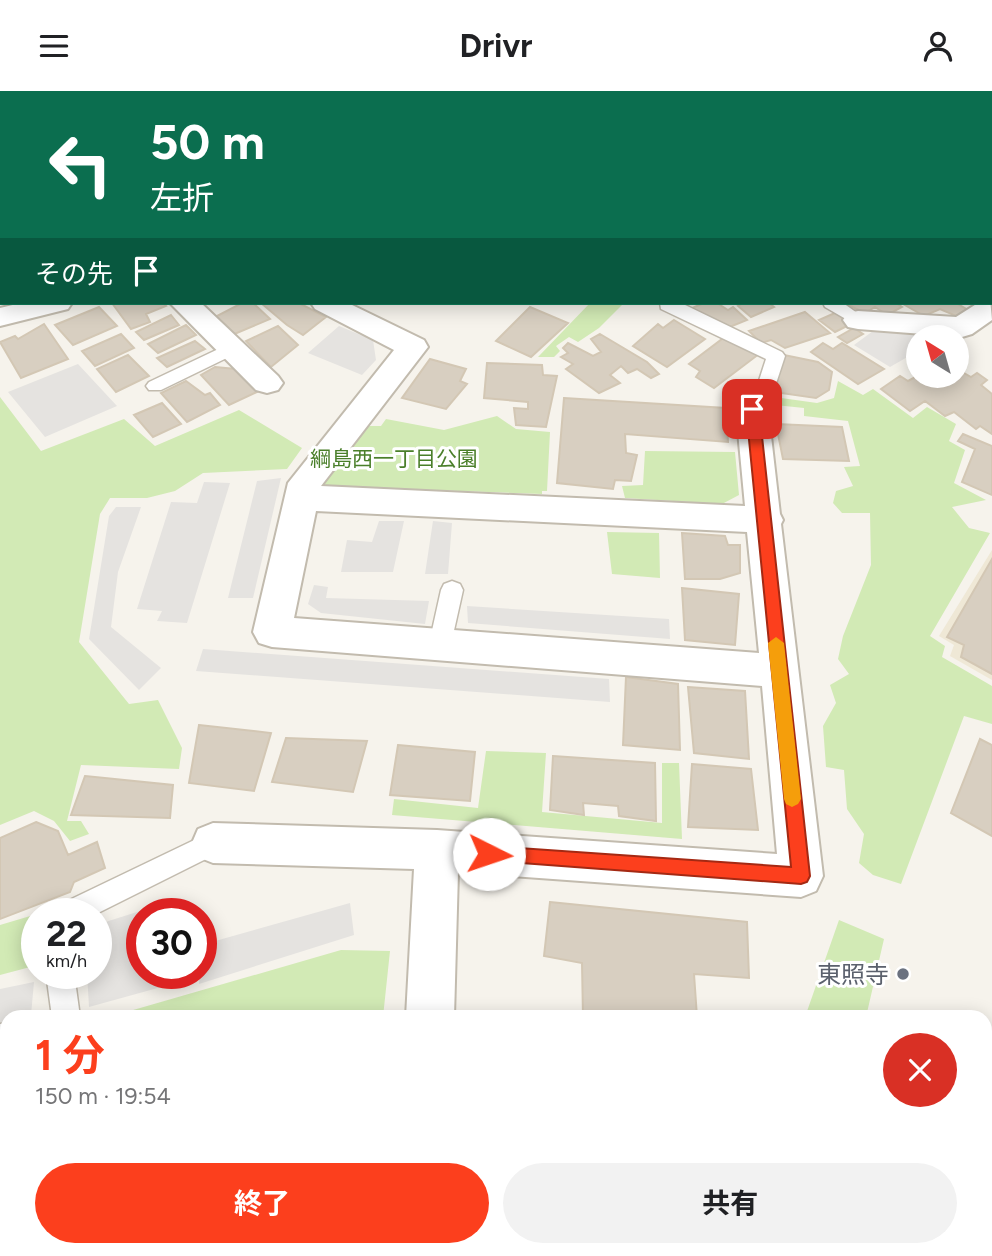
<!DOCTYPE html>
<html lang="ja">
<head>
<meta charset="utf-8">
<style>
  :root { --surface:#fff; --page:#f2f2f2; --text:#202124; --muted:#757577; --accent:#fc3f1d }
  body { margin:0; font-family:Figtree,"Noto Sans JP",sans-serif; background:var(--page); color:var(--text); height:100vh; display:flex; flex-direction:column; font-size:26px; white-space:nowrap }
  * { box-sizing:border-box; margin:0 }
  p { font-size:23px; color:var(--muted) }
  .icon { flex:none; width:38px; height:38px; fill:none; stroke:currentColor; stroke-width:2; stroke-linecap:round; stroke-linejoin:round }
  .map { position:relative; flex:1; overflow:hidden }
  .sheet { position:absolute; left:0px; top:919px; width:992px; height:247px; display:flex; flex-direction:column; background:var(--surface); border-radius:21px 21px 0 0; box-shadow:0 4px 18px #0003 }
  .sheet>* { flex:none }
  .top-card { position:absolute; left:0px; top:0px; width:992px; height:214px; box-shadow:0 4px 18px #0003; background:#0b6e4f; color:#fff; overflow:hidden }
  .needle { width:46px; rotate:323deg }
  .controls { position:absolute; left:906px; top:234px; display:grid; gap:14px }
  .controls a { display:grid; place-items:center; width:63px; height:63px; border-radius:50%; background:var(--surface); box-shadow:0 4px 18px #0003; font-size:35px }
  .speed { position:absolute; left:21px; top:807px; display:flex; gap:14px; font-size:35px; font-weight:700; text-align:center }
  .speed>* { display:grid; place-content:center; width:91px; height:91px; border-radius:50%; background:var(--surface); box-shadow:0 4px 18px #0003; line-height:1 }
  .speed small { font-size:18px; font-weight:400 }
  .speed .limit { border:10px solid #d22; background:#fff; color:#111 }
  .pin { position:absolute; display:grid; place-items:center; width:60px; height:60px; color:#fff; margin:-30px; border-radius:14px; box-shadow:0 4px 10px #0006 }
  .me { position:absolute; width:77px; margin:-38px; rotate:94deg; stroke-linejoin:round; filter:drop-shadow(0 0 5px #0008) }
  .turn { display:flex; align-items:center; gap:24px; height:147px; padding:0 35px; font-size:32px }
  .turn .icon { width:91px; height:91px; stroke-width:2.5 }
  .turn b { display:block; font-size:49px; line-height:60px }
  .then { display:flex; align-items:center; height:66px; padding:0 35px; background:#0003; gap:14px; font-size:26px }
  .round { display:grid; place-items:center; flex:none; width:74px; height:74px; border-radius:37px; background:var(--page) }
  .overview { display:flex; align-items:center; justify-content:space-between; height:119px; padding:0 35px }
  h1 { font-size:42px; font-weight:700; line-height:52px; color:var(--accent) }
  .button { display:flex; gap:14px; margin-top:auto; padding:14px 35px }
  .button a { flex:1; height:80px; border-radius:42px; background:var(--accent); color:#fff; font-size:28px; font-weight:700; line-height:80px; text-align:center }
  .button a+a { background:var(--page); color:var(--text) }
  header { display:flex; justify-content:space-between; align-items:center; height:91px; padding:0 35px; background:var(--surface); font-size:32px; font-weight:700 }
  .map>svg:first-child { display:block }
  .education { fill:#efe8d6 }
  .green { fill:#d2eab5 }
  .parking { fill:#e5e3e0 }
  .building { fill:#d8cfc1; stroke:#d3c7b4; stroke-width:2 }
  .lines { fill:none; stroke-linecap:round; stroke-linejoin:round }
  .service-casing { stroke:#c2bbae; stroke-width:3 }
  .minor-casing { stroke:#c2bbae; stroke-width:4 }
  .service { fill:#fff; fill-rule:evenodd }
  .minor { fill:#fff; fill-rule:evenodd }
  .route { fill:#fc3f1d; stroke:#a42913; stroke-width:2 }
  .slow { fill:#f59e0b }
  .worship-dot { fill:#6b7280; stroke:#fff; stroke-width:2.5 }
  .labels { text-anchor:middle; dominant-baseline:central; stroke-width:6; stroke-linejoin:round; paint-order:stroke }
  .park-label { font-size:21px; fill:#4a7f2a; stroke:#fff }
  .near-worship-label { font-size:24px; fill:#5b616d; stroke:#fff; text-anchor:end }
</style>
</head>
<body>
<header><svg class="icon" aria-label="menu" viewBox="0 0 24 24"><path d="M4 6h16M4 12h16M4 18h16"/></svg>Drivr<svg class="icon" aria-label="person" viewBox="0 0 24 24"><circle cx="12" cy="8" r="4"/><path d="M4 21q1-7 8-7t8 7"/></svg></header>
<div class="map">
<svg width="992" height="1165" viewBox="0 0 992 1165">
  <rect width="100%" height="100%" fill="#f6f3ec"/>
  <!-- education -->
  <path class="education" d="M 992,459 L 992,589 L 950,565 L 954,554 L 939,545 Z"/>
  <!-- green -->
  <path class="green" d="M 590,212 L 624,212 L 599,237 L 578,251 L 569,246 L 556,255 L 560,260 L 554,266 L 538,266 Z
    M 838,290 L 863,304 L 873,298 L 913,327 L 927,316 L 956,333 L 949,350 L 965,359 L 954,392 L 986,409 L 952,416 L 969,437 L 990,442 L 930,545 L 945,555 L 942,566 L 992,595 L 992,633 L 964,625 L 901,793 L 873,784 L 859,772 L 864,743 L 847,718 L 844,679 L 826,676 L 823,635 L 836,612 L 830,594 L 849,583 L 838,568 L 843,545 L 871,474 L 870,422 L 842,422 L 833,412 L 836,400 L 853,395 L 844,376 L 860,375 L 848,330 L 804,325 L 804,317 L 775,314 L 774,306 L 817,312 L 834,307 Z
    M 0,306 L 41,360 L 124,328 L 155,355 L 239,319 L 302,357 L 287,378 L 203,382 L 175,400 L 147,407 L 110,407 L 100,423 L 79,551 L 129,613 L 158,609 L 182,657 L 179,678 L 81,674 L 67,730 L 81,730 L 89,743 L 70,750 L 54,730 L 34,720 L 0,734 Z
    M 497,325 L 516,338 L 550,341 L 547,400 L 542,400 L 542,403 L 316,395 L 367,335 L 381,335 L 386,328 L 444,339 Z
    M 645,360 L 735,361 L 739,404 L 722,413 L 625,407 L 622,395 L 643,394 Z
    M 607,441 L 659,442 L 660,487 L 612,483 Z
    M 486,660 L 546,662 L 542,721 L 662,732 L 662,672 L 679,672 L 682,748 L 392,724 L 394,708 L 478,717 Z
    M 37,823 L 32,842 L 34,875 L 0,884 L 0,834 Z
    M 839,829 L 884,848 L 866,926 L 805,926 Z
    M 341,859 L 390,860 L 383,926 L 109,926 Z
    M 0,958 L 7,958 L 5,1136 L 8,1165 L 0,1165 Z
    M 985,1046 L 992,1050 L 992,1165 L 759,1165 L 760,1158 L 985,1158 Z"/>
  <!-- parking -->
  <path class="parking" d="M 339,235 L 373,249 L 376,269 L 362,284 L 308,262 Z
    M 873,240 L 915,242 L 916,261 L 890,276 L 854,254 Z
    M 78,273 L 117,315 L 45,346 L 8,301 Z
    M 281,387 L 253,507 L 228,507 L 257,390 Z
    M 204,391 L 230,392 L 187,532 L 157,530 L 162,520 L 137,518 L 171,411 L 197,412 Z
    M 116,416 L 141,416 L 118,481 L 111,536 L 161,577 L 139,599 L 89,548 L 109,425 Z
    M 379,430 L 404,430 L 393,481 L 341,481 L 347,449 L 372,451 Z
    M 433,430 L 452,432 L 448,483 L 425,483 Z
    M 314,494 L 328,496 L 326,507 L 429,510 L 425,533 L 321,522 L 308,513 Z
    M 467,515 L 669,528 L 670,548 L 468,532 Z
    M 203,558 L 609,588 L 610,611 L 196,580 Z
    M 178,808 L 179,822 L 142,822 L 142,882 L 182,882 L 183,890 L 89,916 L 87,882 L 96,882 L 96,834 Z
    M 350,812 L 354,844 L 199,893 L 201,854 Z
    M 34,891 L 31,924 L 7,926 L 7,931 L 0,932 L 0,898 Z"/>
  <!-- building -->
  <path class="building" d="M 0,0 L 43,2 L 2,2 L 0,68 Z
    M 112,212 L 163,212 L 166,215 L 146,223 L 150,231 L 131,238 Z
    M 242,212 L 253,212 L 270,228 L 232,244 L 215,226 Z
    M 261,212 L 299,212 L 326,226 L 303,244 L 287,234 Z
    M 704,212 L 717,212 L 728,219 L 733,216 L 747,229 L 727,237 L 719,230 L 711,231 L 692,217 Z
    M 743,212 L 769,212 L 774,216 L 751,226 L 738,215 Z
    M 844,212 L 896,212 L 902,216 L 887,224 L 875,216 L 865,222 Z
    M 909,212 L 956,212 L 968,219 L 956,225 L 940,218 L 924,225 L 905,214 Z
    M 99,216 L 117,235 L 73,254 L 55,234 Z
    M 530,216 L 568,232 L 531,266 L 496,250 Z
    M 805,221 L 830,242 L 785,257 L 771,249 L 761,252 L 749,240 Z
    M 835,222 L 851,233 L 835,241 L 819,229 Z
    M 171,224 L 179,234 L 144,249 L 136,241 Z
    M 674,229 L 705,248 L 667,276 L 633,255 L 658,233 L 663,237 Z
    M 44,233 L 68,268 L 21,287 L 0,251 L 15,245 L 18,248 Z
    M 186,234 L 196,244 L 158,262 L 148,253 Z
    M 278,235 L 298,254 L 271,276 L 246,250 Z
    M 854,237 L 863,243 L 847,252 L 838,246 Z
    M 121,243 L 134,257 L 95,275 L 82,260 Z
    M 600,243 L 647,271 L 659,283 L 651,287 L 637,278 L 628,282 L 621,275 L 610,284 L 620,292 L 599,302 L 566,278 L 573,273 L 561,266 L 568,262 L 563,257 L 568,252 L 593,265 L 601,261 L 591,248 Z
    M 726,245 L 759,263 L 714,297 L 696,286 L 700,280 L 689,273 Z
    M 195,250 L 205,258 L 167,276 L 157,267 Z
    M 823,252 L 833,258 L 842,252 L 884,278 L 858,293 L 811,261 Z
    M 128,264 L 149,285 L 116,301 L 97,278 Z
    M 784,264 L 818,271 L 832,281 L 829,299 L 816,307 L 774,301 Z
    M 430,268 L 466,278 L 460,290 L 467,293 L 446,318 L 402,307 Z
    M 487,272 L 542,274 L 543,284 L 557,285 L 546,336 L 516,334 L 514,317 L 528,318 L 528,311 L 484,307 Z
    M 215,276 L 236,278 L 261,299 L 229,314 L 201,284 Z
    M 957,278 L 971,286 L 977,282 L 987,289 L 981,294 L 992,303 L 992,343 L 980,335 L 976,338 L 954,321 L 945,325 L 925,310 L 910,320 L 881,298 L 900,285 L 908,290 L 919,284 L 957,285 Z
    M 186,290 L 205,304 L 210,302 L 220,314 L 187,331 L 161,302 Z
    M 564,307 L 726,317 L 728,351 L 625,343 L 626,362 L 637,364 L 631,390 L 615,389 L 613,398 L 557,392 Z
    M 162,312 L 181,333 L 153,346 L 134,324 Z
    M 776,333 L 842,336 L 849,370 L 783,368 Z
    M 963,343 L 992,355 L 992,404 L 962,391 L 975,358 L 958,350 Z
    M 682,442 L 725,445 L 728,454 L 740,454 L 740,482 L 720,488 L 685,488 Z
    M 992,468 L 992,583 L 961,566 L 964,554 L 947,546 Z
    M 682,497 L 739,503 L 735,554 L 685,549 Z
    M 626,586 L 678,593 L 680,659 L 623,654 Z
    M 688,596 L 745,600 L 749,668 L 694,662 Z
    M 199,634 L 271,642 L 254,700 L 189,692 Z
    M 286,647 L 367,650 L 353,701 L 272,691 Z
    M 980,648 L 992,654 L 992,745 L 951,722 Z
    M 398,654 L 475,661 L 470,710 L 390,704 Z
    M 553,665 L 655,672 L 656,730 L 619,725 L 618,715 L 583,712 L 584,724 L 550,719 Z
    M 692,673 L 751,678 L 758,739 L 688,736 Z
    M 85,685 L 173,694 L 170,727 L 71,724 Z
    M 36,731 L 58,740 L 68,764 L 97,751 L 105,777 L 74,791 L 70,801 L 0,828 L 0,747 Z
    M 550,811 L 747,831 L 749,887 L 694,883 L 697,926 L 583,926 L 582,872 L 544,865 Z
    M 18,1158 L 102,1158 L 103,1163 L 99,1165 L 19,1165 Z
    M 136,1158 L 305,1158 L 305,1165 L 136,1165 Z
    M 495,1158 L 712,1158 L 712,1165 L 494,1165 Z"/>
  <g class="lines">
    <!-- service casing -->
    <g class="service-casing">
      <path id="service" d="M 319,0 L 335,0 L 336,2 L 320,2 Z
        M 743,0 L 760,0 L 742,2 Z
        M 660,212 L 681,212 L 782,261 L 785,265 L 770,311 L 759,324 L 752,325 L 745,324 L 743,319 L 753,308 L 766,268 L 661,218 Z
        M 823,212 L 843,212 L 867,229 L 858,235 L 825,216 Z
        M 231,252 L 237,254 L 240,258 L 237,262 L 161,299 L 149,299 L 146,295 L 149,291 Z
        M 452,490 L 460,493 L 463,499 L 451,553 L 448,559 L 440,562 L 432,559 L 429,553 L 441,499 L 444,493 Z
        M 213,740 L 222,744 L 226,752 L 222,760 L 96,823 L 57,822 L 61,813 Z
        M 46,882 L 74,882 L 80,926 L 52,926 Z
        M 7,932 L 7,960 L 0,961 L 0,933 Z"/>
    </g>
    <!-- minor casing -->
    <g class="minor-casing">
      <path id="minor" d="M 488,0 L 512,0 L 487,2 Z
        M 990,18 L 992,18 L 992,32 L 990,32 Z
        M 0,147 L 2,147 L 2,176 L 0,176 Z
        M 990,207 L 992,229 L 972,243 L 962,246 L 858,238 L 848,236 L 843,229 L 848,222 L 858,220 L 956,226 L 978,212 L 990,212 Z
        M 21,212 L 72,212 L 68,218 L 0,235 L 0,217 Z
        M 170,212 L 201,212 L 278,285 L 283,292 L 278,299 L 267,302 L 256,299 Z
        M 311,212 L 348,212 L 424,249 L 428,256 L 321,395 L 745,415 L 736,319 L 741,311 L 752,308 L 763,311 L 768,319 L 780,423 L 783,429 L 781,433 L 823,785 L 816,800 L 801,806 L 458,781 L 454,926 L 406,926 L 414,778 L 213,772 L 198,766 L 192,752 L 198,738 L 213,732 L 437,739 L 777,763 L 762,595 L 272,556 L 259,552 L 253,541 L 288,392 L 394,259 L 315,218 ZM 316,420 L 747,441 L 759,562 L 294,527 Z
        M 363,1158 L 417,1158 L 416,1165 L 362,1165 Z"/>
    </g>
    <!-- service -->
    <use href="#service" class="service"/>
    <!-- minor -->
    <use href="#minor" class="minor"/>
  </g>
  <!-- route -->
  <path class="route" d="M 752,314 L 759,318 L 810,785 L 807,791 L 801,793 L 482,769 L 480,763 L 482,757 L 489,755 L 791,776 L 746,318 Z"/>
  <!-- slow -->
  <path class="slow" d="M 776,546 L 784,552 L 801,708 L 798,713 L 792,716 L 786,713 L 784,708 L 768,552 Z"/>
  <!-- markers -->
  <circle class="worship-dot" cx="903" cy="883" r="7"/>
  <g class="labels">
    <!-- park labels -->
    <g class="park-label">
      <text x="394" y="367">綱島西一丁目公園</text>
    </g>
    <!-- near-worship labels -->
    <g class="near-worship-label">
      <text x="889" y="883">東照寺</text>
    </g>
  </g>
</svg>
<div class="controls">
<a><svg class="needle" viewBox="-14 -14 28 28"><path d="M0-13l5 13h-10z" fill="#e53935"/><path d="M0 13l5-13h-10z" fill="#757577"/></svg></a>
</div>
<div class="speed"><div>22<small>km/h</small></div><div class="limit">30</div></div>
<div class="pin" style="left:752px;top:318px;background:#d93025"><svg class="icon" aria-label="arrive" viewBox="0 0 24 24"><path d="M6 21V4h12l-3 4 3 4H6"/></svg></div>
<svg class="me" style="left:489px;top:763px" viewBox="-20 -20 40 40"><circle r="19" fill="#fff"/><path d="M0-13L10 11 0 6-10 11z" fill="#fc3f1d"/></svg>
<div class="top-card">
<div class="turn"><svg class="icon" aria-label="left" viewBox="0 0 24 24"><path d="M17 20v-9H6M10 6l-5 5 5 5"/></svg><div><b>50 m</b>左折</div></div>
<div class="then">その先<svg class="icon" aria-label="arrive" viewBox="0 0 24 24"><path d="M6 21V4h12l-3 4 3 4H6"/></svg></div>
</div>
<section class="sheet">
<div class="overview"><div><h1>1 分</h1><p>150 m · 19:54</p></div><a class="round" style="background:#d93025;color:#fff"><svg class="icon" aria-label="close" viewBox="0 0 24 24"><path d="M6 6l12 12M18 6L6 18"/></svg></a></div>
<div class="button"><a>終了</a><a>共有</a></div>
</section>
</div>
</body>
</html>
